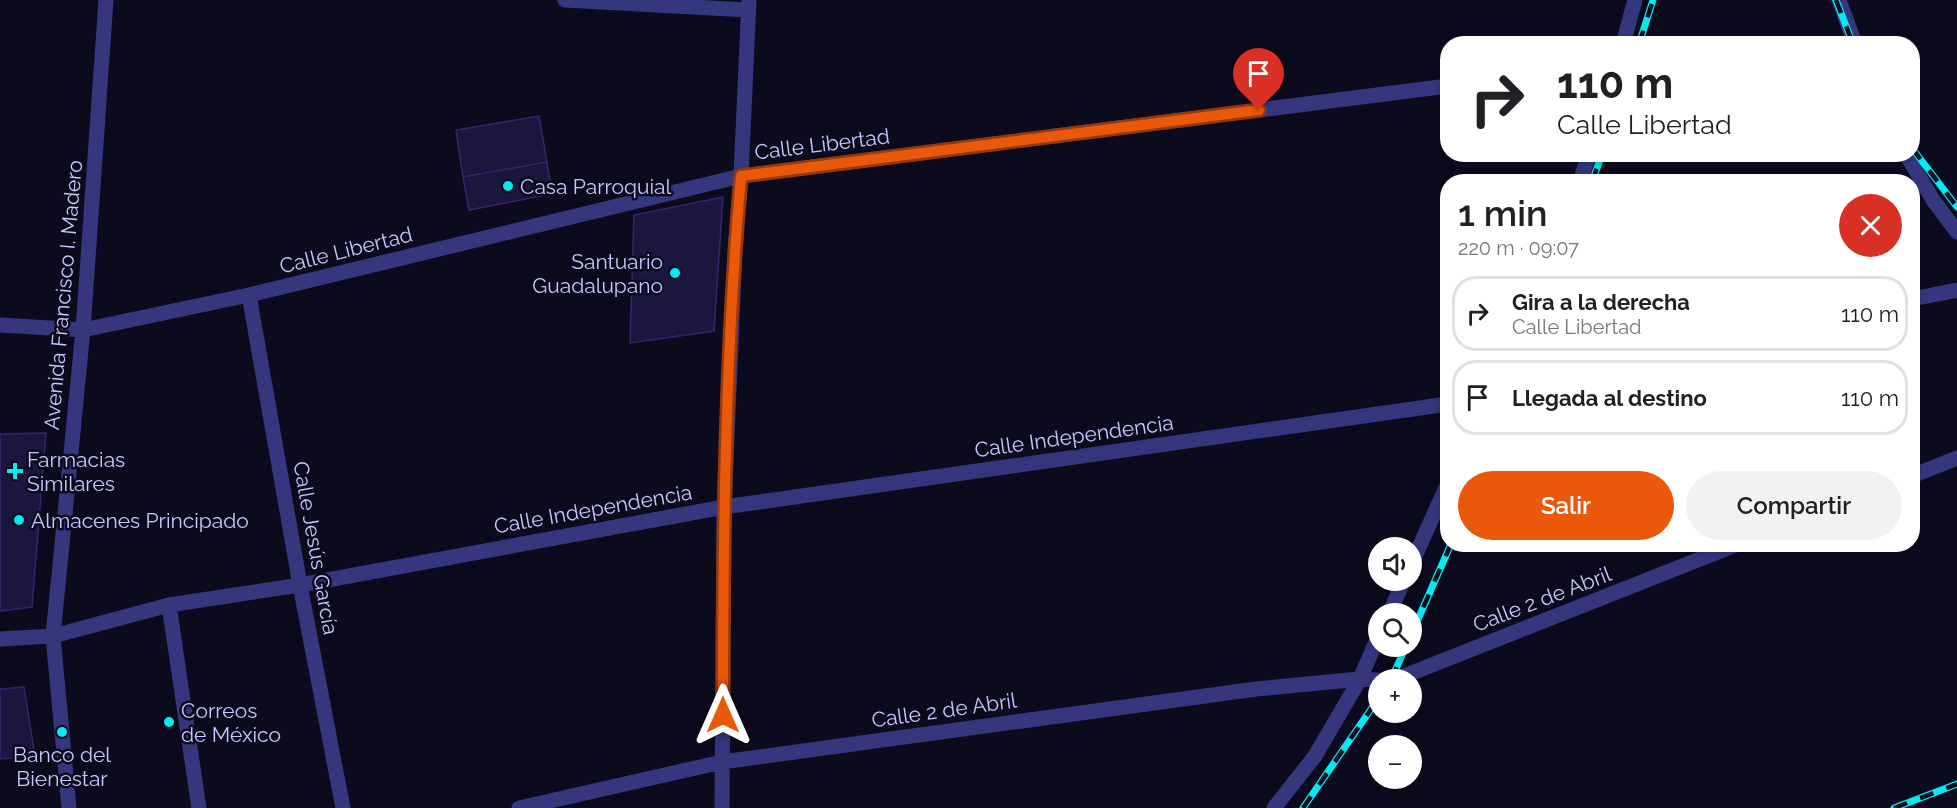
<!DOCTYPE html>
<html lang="es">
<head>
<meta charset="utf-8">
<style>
  :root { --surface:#fff; --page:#f2f2f2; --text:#202124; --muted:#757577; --line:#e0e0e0; --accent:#ea580c }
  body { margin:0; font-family:Raleway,sans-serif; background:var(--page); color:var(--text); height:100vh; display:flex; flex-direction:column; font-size:22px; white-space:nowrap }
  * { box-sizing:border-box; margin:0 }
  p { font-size:20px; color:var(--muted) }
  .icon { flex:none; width:33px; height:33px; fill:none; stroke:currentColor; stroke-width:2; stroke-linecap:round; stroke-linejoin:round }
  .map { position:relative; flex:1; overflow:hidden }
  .drawer { position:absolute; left:1440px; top:174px; width:480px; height:378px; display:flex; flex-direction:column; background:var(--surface); border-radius:24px; box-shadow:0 3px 9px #0003 }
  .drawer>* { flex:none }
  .guide { position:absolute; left:1440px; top:36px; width:480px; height:126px; border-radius:24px; box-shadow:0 3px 9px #0003; background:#fff; color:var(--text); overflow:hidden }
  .buttons { position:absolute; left:1368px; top:537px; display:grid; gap:12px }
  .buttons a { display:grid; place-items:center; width:54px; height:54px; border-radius:50%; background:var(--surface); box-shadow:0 3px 9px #0003; font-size:30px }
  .pin { position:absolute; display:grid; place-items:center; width:51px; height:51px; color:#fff; margin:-62px -26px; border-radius:50% 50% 50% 0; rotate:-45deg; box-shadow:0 0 6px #0007 }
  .pin .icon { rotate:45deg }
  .me { position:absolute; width:66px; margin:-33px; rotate:0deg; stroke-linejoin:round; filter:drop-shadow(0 0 4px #0008) }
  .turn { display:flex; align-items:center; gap:21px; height:126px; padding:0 18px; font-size:27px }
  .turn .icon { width:78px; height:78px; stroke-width:2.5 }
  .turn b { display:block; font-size:42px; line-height:51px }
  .round { display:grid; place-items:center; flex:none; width:63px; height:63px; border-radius:32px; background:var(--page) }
  .summary { display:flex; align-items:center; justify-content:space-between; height:102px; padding:0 18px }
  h1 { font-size:36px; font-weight:600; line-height:45px }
  .primary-button { display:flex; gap:12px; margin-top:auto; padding:12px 18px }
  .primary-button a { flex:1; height:69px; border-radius:36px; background:var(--accent); color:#fff; font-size:24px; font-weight:600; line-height:69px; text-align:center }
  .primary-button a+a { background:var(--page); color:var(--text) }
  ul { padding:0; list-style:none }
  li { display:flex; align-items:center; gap:18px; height:75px; margin:0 12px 9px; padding:0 6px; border:3px solid var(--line); border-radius:24px }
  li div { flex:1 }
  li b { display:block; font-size:22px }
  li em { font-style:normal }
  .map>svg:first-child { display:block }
  .building { fill:#1b163e; stroke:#30276b; stroke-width:1.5 }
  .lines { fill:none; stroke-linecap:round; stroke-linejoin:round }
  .lane { stroke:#34377e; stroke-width:15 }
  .street { stroke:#34377e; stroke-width:15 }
  .rail-casing { stroke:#00ecf2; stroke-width:7 }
  .rail { stroke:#0c0b1d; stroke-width:4.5; stroke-dasharray:14; stroke-linecap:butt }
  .route-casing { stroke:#983908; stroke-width:15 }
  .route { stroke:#ea580c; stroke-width:10 }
  .poi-dot { fill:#00ecf2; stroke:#0c0b1d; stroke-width:2 }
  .labels { text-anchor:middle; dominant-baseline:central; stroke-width:5; stroke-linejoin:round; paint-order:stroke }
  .street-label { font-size:21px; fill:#c9c7ff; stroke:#0c0b1d }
  .poi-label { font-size:21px; fill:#c9c7ff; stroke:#0c0b1d; text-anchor:start }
</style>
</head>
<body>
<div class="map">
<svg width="1957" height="808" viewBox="0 0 1957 808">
  <rect width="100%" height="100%" fill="#0c0b1d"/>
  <!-- building -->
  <path class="building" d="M 539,116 L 547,162 L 463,177 L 456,130 Z
    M 547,162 L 552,194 L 469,210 L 463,177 Z
    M 723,197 L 714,331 L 630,343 L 634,215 Z
    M 46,433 L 32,607 L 0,611 L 0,434 Z
    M 24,687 L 35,756 L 0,759 L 0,689 Z"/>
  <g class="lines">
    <!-- lane -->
    <path class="lane" d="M 169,605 L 199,808"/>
    <!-- street -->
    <path class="street" d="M 565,0 L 748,10
      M 1839,0 L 1855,44
      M 1623,44 L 1635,0
      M 1906,154 L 1933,200 L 1957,232
      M 1580,182 L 1589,154
      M 249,295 L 300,585 L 343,808
      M 1912,299 L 1957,290
      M 0,325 L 83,330 L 249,295 L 741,176 L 1448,86
      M 1912,476 L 1957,458
      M 1412,563 L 1448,483
      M 1389,614 L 1404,580
      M 0,639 L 53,636 L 169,605 L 300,585 L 724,507 L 1448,404
      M 1394,680 L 1738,544
      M 69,808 L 53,636 L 83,330 L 106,0
      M 519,808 L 722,762 L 1256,689 L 1360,679 L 1378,680
      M 722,808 L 724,507 L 735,251 L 741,176 L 749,0
      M 1274,808 L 1315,756 L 1360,679 L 1378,637"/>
    <!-- rail casing -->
    <g class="rail-casing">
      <path id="rail" d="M 1836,0 L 1853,44
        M 1639,44 L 1653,0
        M 1912,148 L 1957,207
        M 1592,182 L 1602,154
        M 1412,633 L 1451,544
        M 1391,680 L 1406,646
        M 1303,808 L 1378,699
        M 1894,808 L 1957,784"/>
    </g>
    <!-- rail -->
    <use href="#rail" class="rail"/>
  </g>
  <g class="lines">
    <!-- route casing -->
    <g class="route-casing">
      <path id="route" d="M 723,715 C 723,535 725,355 741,176 L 1259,110"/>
    </g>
    <!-- route -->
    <use href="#route" class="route"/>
  </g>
  <!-- markers -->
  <g class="poi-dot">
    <circle cx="508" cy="186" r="6"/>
    <circle cx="675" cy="273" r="6"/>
    <path d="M12 462h6v6h6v6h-6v6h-6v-6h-6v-6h6z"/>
    <circle cx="19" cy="520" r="6"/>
    <circle cx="169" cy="722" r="6"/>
    <circle cx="62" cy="732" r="6"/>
  </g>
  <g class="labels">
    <!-- street labels -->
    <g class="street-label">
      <text transform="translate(822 144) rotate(-7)">Calle Libertad</text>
      <text transform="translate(346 250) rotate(-14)">Calle Libertad</text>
      <text transform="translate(63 295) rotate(-85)">Avenida Francisco I. Madero</text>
      <text transform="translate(1074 436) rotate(-8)">Calle Independencia</text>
      <text transform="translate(593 509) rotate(-10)">Calle Independencia</text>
      <text transform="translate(316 548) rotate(80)">Calle Jesús García</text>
      <text transform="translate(1542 599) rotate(-21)">Calle 2 de Abril</text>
      <text transform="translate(944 710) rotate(-8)">Calle 2 de Abril</text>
    </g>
    <!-- poi labels -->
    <g class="poi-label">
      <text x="520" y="186">Casa Parroquial</text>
      <text x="663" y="261" text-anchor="end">Santuario<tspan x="663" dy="24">Guadalupano</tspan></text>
      <text x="27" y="459">Farmacias<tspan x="27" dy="24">Similares</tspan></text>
      <text x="31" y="520">Almacenes Principado</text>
      <text x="181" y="710">Correos<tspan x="181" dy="24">de México</tspan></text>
      <text x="62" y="754" text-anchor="middle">Banco del<tspan x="62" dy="24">Bienestar</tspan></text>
    </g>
  </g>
</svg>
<div class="buttons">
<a><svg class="icon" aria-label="sound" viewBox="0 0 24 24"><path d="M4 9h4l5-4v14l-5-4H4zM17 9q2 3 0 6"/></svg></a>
<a><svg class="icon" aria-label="search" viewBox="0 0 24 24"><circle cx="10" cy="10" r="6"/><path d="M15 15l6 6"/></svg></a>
<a>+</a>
<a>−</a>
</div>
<div class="pin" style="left:1259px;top:110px;background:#d93025"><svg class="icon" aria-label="arrive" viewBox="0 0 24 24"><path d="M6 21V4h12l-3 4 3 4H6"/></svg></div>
<svg class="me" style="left:723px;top:715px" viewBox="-20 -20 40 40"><path d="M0-17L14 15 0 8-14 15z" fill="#ea580c" stroke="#fff" stroke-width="4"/></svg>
<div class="guide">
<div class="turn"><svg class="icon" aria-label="right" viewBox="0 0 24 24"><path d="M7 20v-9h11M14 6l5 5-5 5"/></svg><div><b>110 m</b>Calle Libertad</div></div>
</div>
<section class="drawer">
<div class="summary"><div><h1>1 min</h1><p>220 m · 09:07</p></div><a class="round" style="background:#d93025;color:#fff"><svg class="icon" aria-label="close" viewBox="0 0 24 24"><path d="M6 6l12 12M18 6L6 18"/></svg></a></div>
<ul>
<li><svg class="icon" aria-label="right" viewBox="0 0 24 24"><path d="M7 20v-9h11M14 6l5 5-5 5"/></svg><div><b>Gira a la derecha</b><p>Calle Libertad</p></div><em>110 m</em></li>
<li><svg class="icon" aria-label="arrive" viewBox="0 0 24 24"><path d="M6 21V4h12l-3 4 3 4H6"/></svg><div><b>Llegada al destino</b></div><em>110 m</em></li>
</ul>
<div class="primary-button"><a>Salir</a><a>Compartir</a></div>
</section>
</div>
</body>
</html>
